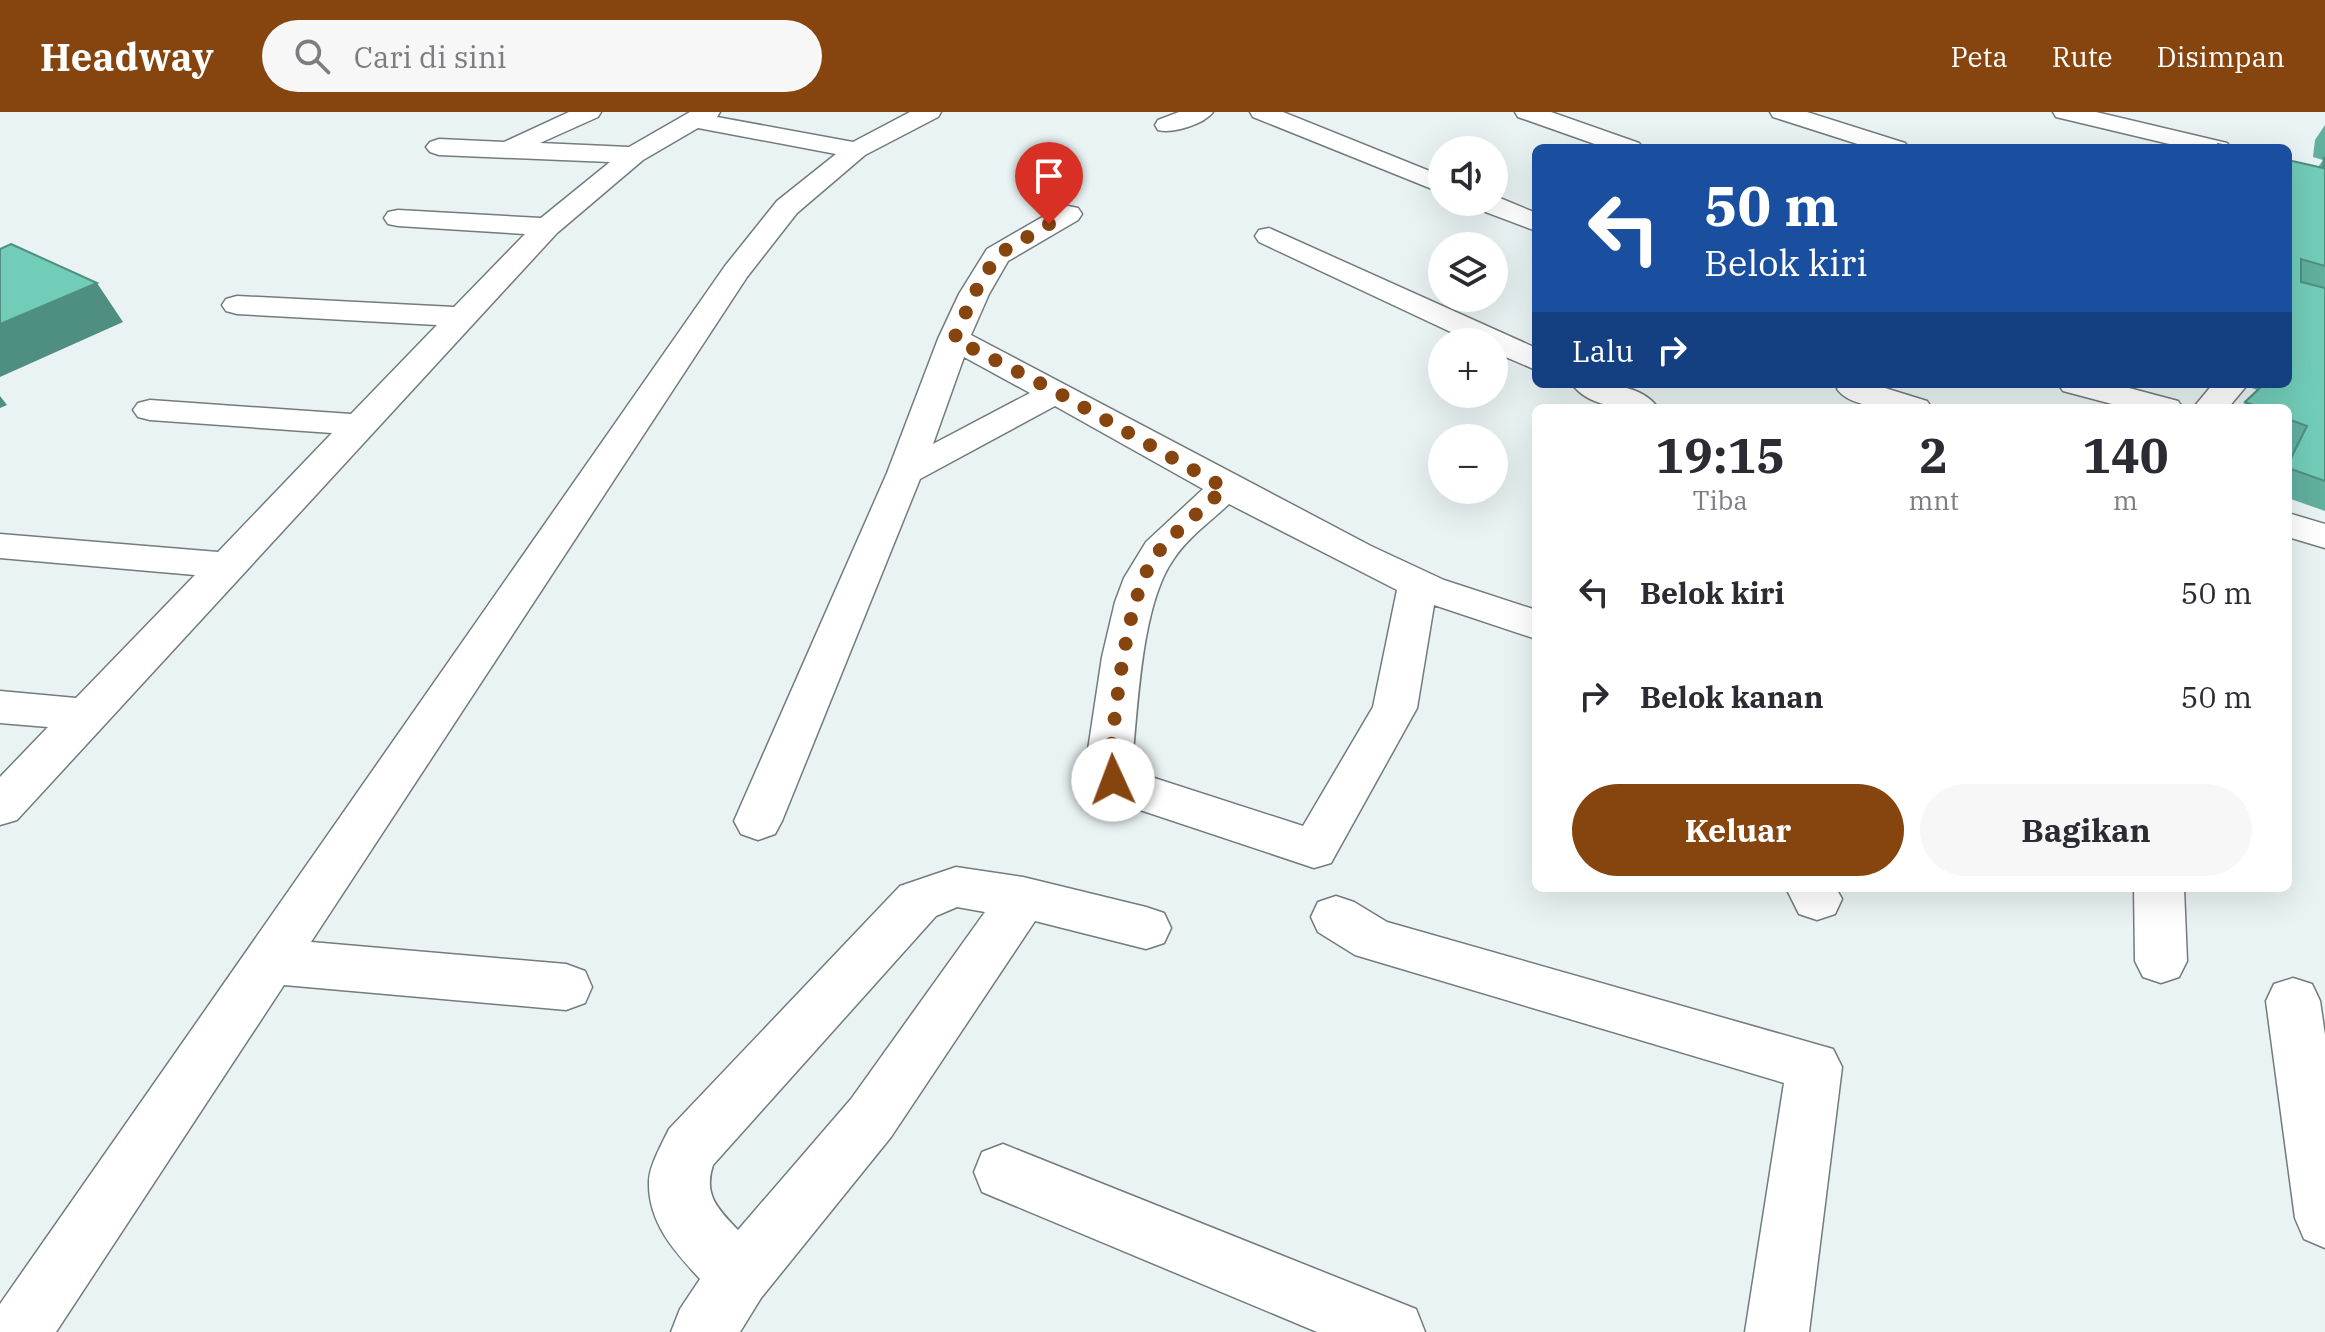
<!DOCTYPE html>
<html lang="id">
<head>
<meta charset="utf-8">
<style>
  :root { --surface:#fff; --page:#f7f7f7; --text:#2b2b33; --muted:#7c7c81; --accent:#86450f }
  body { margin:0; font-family:"IBM Plex Serif",serif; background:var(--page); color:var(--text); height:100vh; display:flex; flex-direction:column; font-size:30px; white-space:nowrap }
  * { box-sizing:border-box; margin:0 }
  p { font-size:26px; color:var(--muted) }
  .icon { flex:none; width:44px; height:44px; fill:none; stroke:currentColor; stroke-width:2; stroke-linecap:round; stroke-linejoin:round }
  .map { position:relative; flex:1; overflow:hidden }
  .panel { position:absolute; left:1532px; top:292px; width:760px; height:488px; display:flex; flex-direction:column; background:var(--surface); border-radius:12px; box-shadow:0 8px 32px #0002 }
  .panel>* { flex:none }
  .top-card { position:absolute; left:1532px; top:32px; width:760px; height:244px; border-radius:12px; box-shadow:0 8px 32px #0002; background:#1a4fa0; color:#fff; overflow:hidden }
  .buttons { position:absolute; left:1428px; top:24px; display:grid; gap:16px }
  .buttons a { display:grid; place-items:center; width:80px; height:80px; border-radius:50%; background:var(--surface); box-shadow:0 8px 32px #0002; font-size:40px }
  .pin { position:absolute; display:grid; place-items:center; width:68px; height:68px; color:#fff; margin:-82px -34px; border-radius:50% 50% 50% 0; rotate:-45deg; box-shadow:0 0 8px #0007 }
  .pin .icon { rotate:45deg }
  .me { position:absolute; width:88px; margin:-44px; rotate:358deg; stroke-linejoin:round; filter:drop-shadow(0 0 6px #0008) }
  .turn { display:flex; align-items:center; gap:28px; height:168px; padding:0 40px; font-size:36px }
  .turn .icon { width:104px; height:104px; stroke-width:2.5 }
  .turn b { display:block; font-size:56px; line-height:68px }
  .then { display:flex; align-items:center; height:76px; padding:0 40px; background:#0003; gap:16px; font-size:30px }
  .eta { display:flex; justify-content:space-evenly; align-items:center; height:136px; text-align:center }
  .eta b { font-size:48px; font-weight:700; line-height:56px }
  .action { display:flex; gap:16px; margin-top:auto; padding:16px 40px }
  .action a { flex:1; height:92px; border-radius:48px; background:var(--accent); color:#fff; font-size:32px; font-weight:700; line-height:92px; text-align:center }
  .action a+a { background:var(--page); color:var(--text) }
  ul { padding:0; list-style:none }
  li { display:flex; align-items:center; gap:24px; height:104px; padding:0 40px }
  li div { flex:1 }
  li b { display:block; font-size:30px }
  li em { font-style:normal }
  header { display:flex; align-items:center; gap:48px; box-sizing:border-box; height:112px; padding:0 40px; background:var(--accent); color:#fff }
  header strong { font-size:38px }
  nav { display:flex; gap:44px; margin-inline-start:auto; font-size:28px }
  .search { width:560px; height:72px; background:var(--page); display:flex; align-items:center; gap:20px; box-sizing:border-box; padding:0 28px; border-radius:44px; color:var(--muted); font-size:30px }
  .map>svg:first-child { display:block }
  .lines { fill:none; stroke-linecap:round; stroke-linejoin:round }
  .minor-casing { stroke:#737b7d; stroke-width:3 }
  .minor { fill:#fff; fill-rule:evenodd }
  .wall { fill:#61af9e }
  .shaded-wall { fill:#4f8f81 }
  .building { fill:#71ccb8; stroke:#4f8f81; stroke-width:2 }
  .route { stroke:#86450f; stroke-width:14; stroke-dasharray:0 25.2 }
</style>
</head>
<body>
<header>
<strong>Headway</strong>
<div class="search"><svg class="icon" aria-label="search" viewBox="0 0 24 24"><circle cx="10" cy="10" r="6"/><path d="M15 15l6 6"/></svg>Cari di sini</div>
<nav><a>Peta</a><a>Rute</a><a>Disimpan</a></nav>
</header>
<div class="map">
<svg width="2325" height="1220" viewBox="0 0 2325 1220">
  <rect width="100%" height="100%" fill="#e9f3f4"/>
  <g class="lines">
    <!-- minor casing -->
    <g class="minor-casing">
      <path id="minor" d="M 569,0 L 601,0 L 598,5 L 540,31 L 629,35 L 690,0 L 720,0 L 717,5 L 853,30 L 910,0 L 941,0 L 938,5 L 865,43 L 797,101 L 747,165 L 311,830 L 566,852 L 585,859 L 592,875 L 585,891 L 566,898 L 284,873 L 56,1220 L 0,1220 L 0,1192 L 725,154 L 777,89 L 836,42 L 698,16 L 643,48 L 557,121 L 17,708 L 0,713 L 0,665 L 48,615 L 0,611 L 0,579 L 76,586 L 195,463 L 0,446 L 0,422 L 218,440 L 332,321 L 150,308 L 138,305 L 133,298 L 138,291 L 150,288 L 351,302 L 437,213 L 237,202 L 226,199 L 222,193 L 226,187 L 237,184 L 454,195 L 525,122 L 398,114 L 388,112 L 384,106 L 388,100 L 398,98 L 541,106 L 610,50 L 439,43 L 430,40 L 426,35 L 430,30 L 439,27 L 504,30 Z
        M 1179,0 L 1213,0 C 1204,12 1173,22 1158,18 L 1155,13 L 1158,8 Z
        M 1250,0 L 1283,0 L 1442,64 L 1442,81 L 1253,5 Z
        M 1515,0 L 1551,0 L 1639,31 L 1643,36 L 1606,36 L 1518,5 Z
        M 1770,0 L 1807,0 L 1905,31 L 1909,36 L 1870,36 L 1773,5 Z
        M 2053,0 L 2096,0 L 2227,31 L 2231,36 L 2186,36 L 2056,5 Z
        M 1495,84 L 1536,101 L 1536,119 L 1475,96 L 1471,90 L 1494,90 Z
        M 1068,94 L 1078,96 L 1082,102 L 1078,108 L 1008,149 L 989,182 L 971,223 L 1371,434 L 1444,468 L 1536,498 L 1536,527 L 1434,493 L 1417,596 L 1331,751 L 1314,756 L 1113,689 L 1097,680 L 1086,651 L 1102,545 L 1115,490 L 1124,466 L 1146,430 L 1203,377 L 1055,294 L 920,367 L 782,709 L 775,722 L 758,728 L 741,722 L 734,709 L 887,361 L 938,227 L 959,182 L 987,137 L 1058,96 ZM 964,245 L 1030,281 L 933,332 ZM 1229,392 L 1397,478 L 1373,595 L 1303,714 L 1145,663 L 1133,658 L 1132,651 C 1138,595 1141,494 1173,448 C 1187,426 1211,409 1229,392 Z
        M 1269,116 L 1536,236 L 1536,258 L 1494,240 L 1494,230 L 1472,230 L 1259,130 L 1255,124 L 1259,118 Z
        M 1572,272 C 1600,272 1640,270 1658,296 C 1630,296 1591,298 1572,272 Z
        M 1841,272 L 1872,272 L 1927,289 L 1932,296 C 1907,296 1853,300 1837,277 Z
        M 2058,272 L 2114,272 L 2178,289 L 2183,296 L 2127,296 L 2063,279 Z
        M 2213,272 L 2248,272 L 2228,296 L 2193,296 Z
        M 2288,401 L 2325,412 L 2325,436 L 2288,425 Z
        M 956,755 L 1023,765 L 1146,795 L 1164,801 L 1171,816 L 1164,831 L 1146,837 L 1035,809 L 891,1025 L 761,1186 L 740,1220 L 671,1220 L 680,1197 L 700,1167 C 675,1140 648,1111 649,1070 C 649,1054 662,1032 669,1017 L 900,774 ZM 957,795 L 985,800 L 851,987 L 738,1118 C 718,1097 703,1083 713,1053 L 936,804 Z
        M 1786,776 L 1836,776 L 1842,787 L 1835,802 L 1817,808 L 1799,802 Z
        M 2134,776 L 2184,776 L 2187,849 L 2179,865 L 2161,871 L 2143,865 L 2135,849 Z
        M 1336,784 L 1354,790 L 1387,810 L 1833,937 L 1842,955 L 1809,1220 L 1745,1220 L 1784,971 L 1355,843 L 1318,820 L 1311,805 L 1318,790 Z
        M 2293,866 L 2312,872 L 2320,889 L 2325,923 L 2325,1136 L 2304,1127 L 2295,1106 L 2266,889 L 2274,872 Z
        M 1003,1032 L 1416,1197 L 1425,1220 L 1317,1220 L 982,1080 L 974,1060 L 982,1040 Z"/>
    </g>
    <!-- minor -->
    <use href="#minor" class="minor"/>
  </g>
  <!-- wall -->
  <path class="wall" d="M 2325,13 L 2325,399 L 2288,386 L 2288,296 L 2241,296 L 2245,290 L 2257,278 L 2249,275 L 2251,272 L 2288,272 L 2288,48 L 2318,55 L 2323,48 L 2313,45 L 2315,28 Z"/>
  <!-- shaded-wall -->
  <path class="shaded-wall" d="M 97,171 L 123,210 L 0,265 L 0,212 Z
    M 0,284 L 7,293 L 0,296 Z"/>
  <!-- building -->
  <path class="building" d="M 2218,32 L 2235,36 L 2216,36 Z
    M 2324,46 L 2325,47 L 2325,154 L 2301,147 L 2301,170 L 2325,176 L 2325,369 L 2288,356 L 2288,352 L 2307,314 L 2288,307 L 2288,296 L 2261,296 L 2245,290 L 2264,272 L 2288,272 L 2288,48 L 2323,56 Z
    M 11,132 L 97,171 L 0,212 L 0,137 Z"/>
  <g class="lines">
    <!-- route -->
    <path class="route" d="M 1049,112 L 997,143 L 974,182 L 954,227 L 1057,280 L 1225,376 C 1207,393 1166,427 1154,446 C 1124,493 1117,595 1109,651 L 1113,668"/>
  </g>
</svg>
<div class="buttons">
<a><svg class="icon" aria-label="sound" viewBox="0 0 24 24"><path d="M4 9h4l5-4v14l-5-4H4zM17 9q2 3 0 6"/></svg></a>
<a><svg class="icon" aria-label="layers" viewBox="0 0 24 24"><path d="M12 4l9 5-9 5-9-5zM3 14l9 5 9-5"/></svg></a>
<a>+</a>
<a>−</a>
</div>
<div class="pin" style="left:1049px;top:112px;background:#d93025"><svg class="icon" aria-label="arrive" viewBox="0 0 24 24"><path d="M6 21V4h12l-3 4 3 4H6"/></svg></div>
<svg class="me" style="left:1113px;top:668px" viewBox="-20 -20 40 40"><circle r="19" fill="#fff"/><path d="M0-13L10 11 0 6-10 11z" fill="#86450f"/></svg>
<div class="top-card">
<div class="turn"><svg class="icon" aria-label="left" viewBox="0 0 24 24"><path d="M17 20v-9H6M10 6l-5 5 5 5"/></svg><div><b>50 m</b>Belok kiri</div></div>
<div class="then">Lalu<svg class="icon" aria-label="right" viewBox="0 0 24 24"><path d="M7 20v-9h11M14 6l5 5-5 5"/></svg></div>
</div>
<section class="panel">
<div class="eta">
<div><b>19:15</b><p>Tiba</p></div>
<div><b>2</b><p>mnt</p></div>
<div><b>140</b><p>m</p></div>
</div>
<ul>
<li><svg class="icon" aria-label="left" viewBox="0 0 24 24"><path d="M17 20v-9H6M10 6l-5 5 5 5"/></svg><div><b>Belok kiri</b></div><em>50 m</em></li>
<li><svg class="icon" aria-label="right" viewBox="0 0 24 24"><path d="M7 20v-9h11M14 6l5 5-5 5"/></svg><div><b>Belok kanan</b></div><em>50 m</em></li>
</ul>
<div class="action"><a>Keluar</a><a>Bagikan</a></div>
</section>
</div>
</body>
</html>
